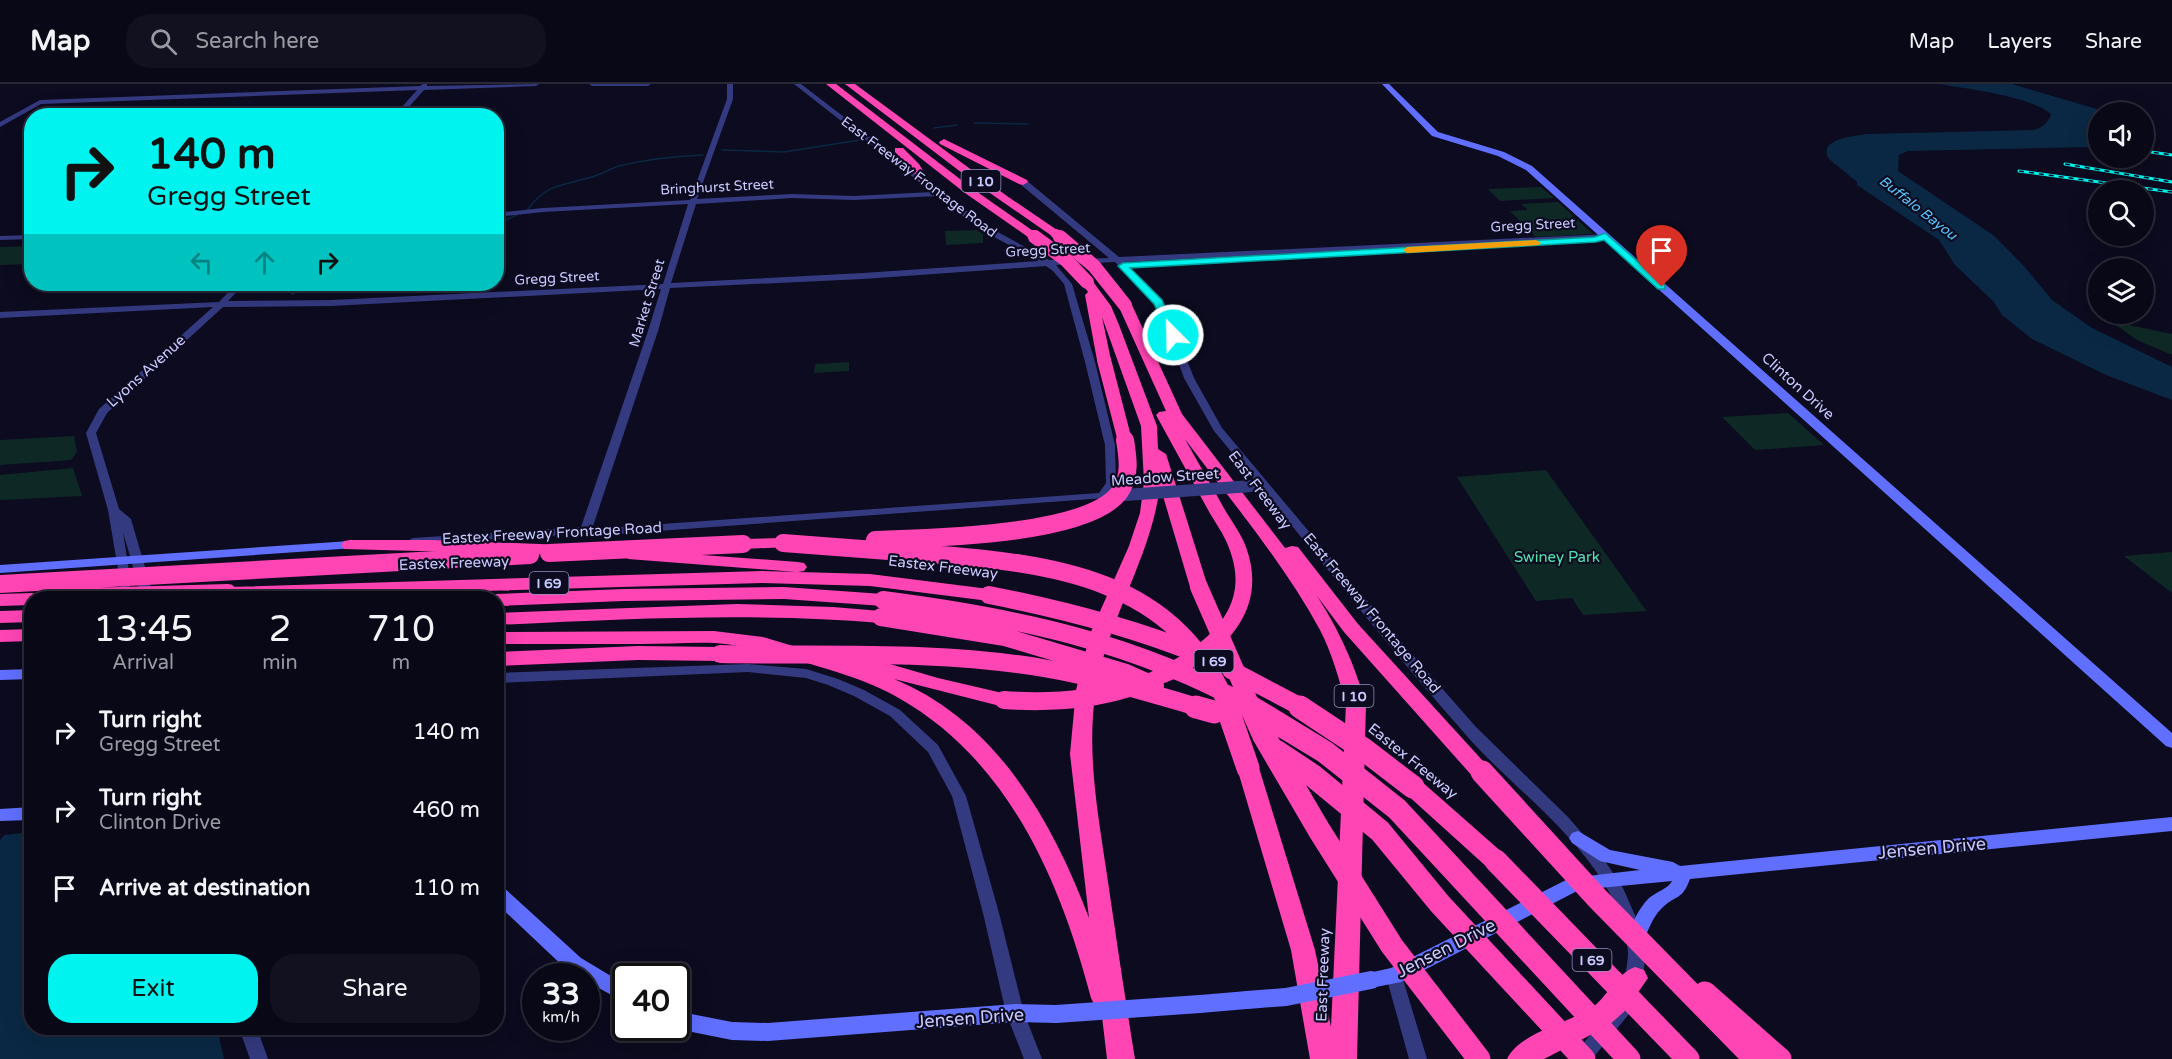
<!DOCTYPE html>
<html lang="en">
<head>
<meta charset="utf-8">
<style>
  :root { --surface:#090817; --page:#121120; --text:#f1f3f6; --muted:#999aa1; --line:#292936; --accent:#00f4ef }
  body { margin:0; font-family:"Varela Round",sans-serif; background:var(--page); color:var(--text); height:100vh; display:flex; flex-direction:column; font-size:22px; white-space:nowrap }
  * { box-sizing:border-box; margin:0 }
  p { font-size:20px; color:var(--muted) }
  .icon { flex:none; width:33px; height:33px; fill:none; stroke:currentColor; stroke-width:2; stroke-linecap:round; stroke-linejoin:round }
  .map { position:relative; flex:1; overflow:hidden }
  .side { position:absolute; left:24px; top:507px; width:480px; height:444px; display:flex; flex-direction:column; background:var(--surface); border-radius:24px; box-shadow:0 6px 24px #0002,0 0 0 2px var(--line) }
  .side>* { flex:none }
  .hud { position:absolute; left:24px; top:24px; width:480px; height:183px; border-radius:24px; box-shadow:0 6px 24px #0002,0 0 0 2px var(--line); background:#00f4ef; color:#111; overflow:hidden }
  .buttons { position:absolute; left:2088px; top:18px; display:grid; gap:12px }
  .buttons a { display:grid; place-items:center; width:66px; height:66px; border-radius:50%; background:var(--surface); box-shadow:0 6px 24px #0002,0 0 0 2px var(--line); font-size:30px }
  .speed { position:absolute; left:522px; top:879px; display:flex; gap:12px; font-size:30px; font-weight:700; text-align:center }
  .speed>* { display:grid; place-content:center; width:78px; height:78px; border-radius:50%; background:var(--surface); box-shadow:0 6px 24px #0002,0 0 0 2px var(--line); line-height:1 }
  .speed small { font-size:15px; font-weight:400 }
  .speed .limit { border:3px solid #111; border-radius:9px; background:#fff; color:#111 }
  .pin { position:absolute; display:grid; place-items:center; width:51px; height:51px; color:#fff; margin:-62px -26px; border-radius:50% 50% 50% 0; rotate:-45deg; box-shadow:0 0 6px #0007 }
  .pin .icon { rotate:45deg }
  .me { position:absolute; width:66px; margin:-33px; rotate:337deg; stroke-linejoin:round; filter:drop-shadow(0 0 4px #0008) }
  .turn { display:flex; align-items:center; gap:21px; height:126px; padding:0 24px; font-size:27px }
  .turn .icon { width:78px; height:78px; stroke-width:2.5 }
  .turn b { display:block; font-size:42px; line-height:51px }
  .lanes { display:flex; align-items:center; height:57px; padding:0 24px; background:#0003; justify-content:center; gap:30px; direction:ltr }
  .lanes .off { opacity:.35 }
  .eta { display:flex; justify-content:space-evenly; align-items:center; height:102px; text-align:center }
  .eta b { font-size:36px; font-weight:600; line-height:42px }
  .action { display:flex; gap:12px; margin-top:auto; padding:12px 24px }
  .action a { flex:1; height:69px; border-radius:24px; background:var(--accent); color:#111; font-size:24px; font-weight:600; line-height:69px; text-align:center }
  .action a+a { background:var(--page); color:var(--text) }
  ul { padding:0; list-style:none }
  li { display:flex; align-items:center; gap:18px; height:78px; padding:0 24px }
  li div { flex:1 }
  li b { display:block; font-size:22px }
  li em { font-style:normal }
  header { display:flex; align-items:center; gap:36px; box-sizing:border-box; height:84px; padding:0 30px; background:var(--surface); border-bottom:2px solid var(--line) }
  header strong { font-size:28px }
  nav { display:flex; gap:33px; margin-inline-start:auto; font-size:21px }
  .search { width:420px; height:54px; background:var(--page); display:flex; align-items:center; gap:15px; box-sizing:border-box; padding:0 21px; border-radius:24px; color:var(--muted); font-size:22px }
  .map>svg:first-child { display:block }
  .green { fill:#0e2925 }
  .water { fill:#0a2844 }
  .lines { fill:none; stroke-linecap:round; stroke-linejoin:round }
  .stream-far1 { stroke:#0a2844; stroke-width:1.5 }
  .stream { stroke:#0a2844; stroke-width:2 }
  .tertiary { fill:#343a80; fill-rule:evenodd }
  .secondary { fill:#606fff; fill-rule:evenodd }
  .motorway { fill:#ff44b4; fill-rule:evenodd }
  .rail-casing { stroke:#00f4ef; stroke-width:3 }
  .rail { stroke:#0c0b1f; stroke-width:1.5; stroke-dasharray:5; stroke-linecap:butt }
  .tertiary-bridge { stroke:#343a80; stroke-width:12 }
  .secondary-bridge { stroke:#606fff; stroke-width:18 }
  .motorway-bridge-far3 { stroke:#ff44b4; stroke-width:10 }
  .motorway-bridge-far2 { stroke:#ff44b4; stroke-width:14 }
  .motorway-bridge-far1 { stroke:#ff44b4; stroke-width:18 }
  .motorway-bridge { stroke:#ff44b4; stroke-width:23 }
  .route { fill:#00f4ef; stroke:#009f9b; stroke-width:1.5 }
  .slow { fill:#f59e0b }
  .labels { text-anchor:middle; dominant-baseline:central; stroke-width:4.5; stroke-linejoin:round; paint-order:stroke }
  .far-street-label { font-size:14px; fill:#c9c9ff; stroke:#0c0b1f }
  .shield { fill:#0c0b1f; stroke:#9090bc; stroke-width:1.5 }
  .shield-label { font-size:14px; font-weight:bold; fill:#c9c9ff }
  .far-water-label { font-size:14px; font-style:italic; fill:#57c5ff; stroke:#0c0b1f }
  .street-label { font-size:15px; fill:#c9c9ff; stroke:#0c0b1f }
  .park-label { font-size:15px; fill:#51e3ad; stroke:#0c0b1f }
  .near-street-label { font-size:18px; fill:#c9c9ff; stroke:#0c0b1f }
</style>
</head>
<body>
<header>
<strong>Map</strong>
<div class="search"><svg class="icon" aria-label="search" viewBox="0 0 24 24"><circle cx="10" cy="10" r="6"/><path d="M15 15l6 6"/></svg>Search here</div>
<nav><a>Map</a><a>Layers</a><a>Share</a></nav>
</header>
<div class="map">
<svg width="2172" height="975" viewBox="0 0 2172 975">
  <rect width="100%" height="100%" fill="#0c0b1f"/>
  <!-- green -->
  <path class="green" d="M 1541,103 L 1554,114 L 1500,117 L 1488,105 Z
    M 1558,118 L 1593,150 L 1536,153 L 1510,127 L 1528,126 L 1521,120 Z
    M 976,146 L 983,150 L 983,159 L 946,161 L 945,147 Z
    M 31,162 L 31,180 L 0,181 L 0,163 Z
    M 2110,237 L 2172,250 L 2172,271 L 2137,256 Z
    M 849,278 L 849,287 L 814,289 L 815,280 Z
    M 1788,329 L 1824,361 L 1755,366 L 1722,333 Z
    M 74,352 L 77,368 L 71,376 L 0,381 L 0,356 Z
    M 73,384 L 82,412 L 0,416 L 0,391 Z
    M 1546,386 L 1643,522 L 1647,527 L 1583,531 L 1572,514 L 1536,517 L 1457,393 Z
    M 2172,468 L 2172,509 L 2124,472 Z"/>
  <!-- water -->
  <path class="water" d="M 1939,0 L 2012,0 L 2107,28 L 2098,28 L 2098,60 L 2092,63 L 1908,67 L 1899,71 L 1898,87 L 1993,151 L 2023,181 L 2052,216 L 2092,244 L 2172,283 L 2172,316 L 2106,291 L 2032,255 L 2002,231 L 1994,218 L 1955,181 L 1939,156 L 1857,101 L 1857,98 L 1829,75 C 1816,55 1855,52 1867,50 L 2033,46 C 2041,45 2049,38 2051,30 C 2029,12 1968,5 1939,0 Z
    M 31,748 L 32,944 L 217,944 L 224,975 L 0,975 L 0,756 L 4,751 Z"/>
  <g class="lines">
    <!-- stream-far1 -->
    <path class="stream-far1" d="M 974,39 L 1028,40
      M 934,44 L 957,41
      M 722,66 L 784,68 L 860,56
      M 528,125 C 547,100 560,102 588,94 C 599,92 609,85 619,82 C 643,76 678,72 703,71
      M 497,140 L 517,131"/>
    <!-- stream -->
    <path class="stream" d="M 292,210 L 311,200"/>
    <!-- tertiary -->
    <path class="tertiary" d="M 423,0 L 427,0 L 427,2 L 539,0 L 536,2 L 424,6 L 401,32 L 394,32 L 417,6 L 41,20 L 0,43 L 0,38 L 40,16 L 420,2 Z
      M 589,0 L 651,0 L 648,2 L 592,2 Z
      M 727,0 L 733,0 L 733,15 L 697,115 L 792,110 L 854,112 L 932,108 L 794,0 L 801,0 L 985,141 L 1049,176 L 1109,174 L 1020,100 L 1020,96 L 1026,96 L 1119,173 L 1608,150 L 1608,154 L 1605,154 L 1124,178 L 1151,204 L 1169,231 L 1194,294 L 1222,344 L 1411,569 L 1476,643 L 1568,733 L 1601,771 L 1623,804 L 1641,845 L 1645,870 L 1643,899 L 1640,904 L 1634,906 L 1628,904 C 1623,894 1628,880 1628,869 C 1627,844 1617,821 1605,801 C 1569,742 1511,702 1466,651 C 1379,553 1299,448 1214,347 L 1184,294 L 1161,231 L 1145,208 L 1115,178 L 1056,181 L 1072,200 L 1095,278 L 1115,361 L 1116,399 L 1111,408 L 1119,409 L 1121,411 L 1119,413 L 590,452 L 583,450 L 413,460 L 407,457 L 413,454 L 581,443 L 648,247 L 661,205 L 331,222 L 223,223 L 107,329 L 96,349 L 119,425 L 131,435 L 154,514 L 142,514 L 123,448 L 131,500 L 129,503 L 121,503 L 108,426 L 86,349 L 99,325 L 213,223 L 0,234 L 0,228 L 219,218 L 236,200 L 244,200 L 228,217 L 331,216 L 663,200 L 688,120 L 543,128 L 496,133 L 496,129 L 543,124 L 690,116 L 727,15 ZM 938,112 L 979,145 L 1039,177 L 863,189 L 671,199 L 696,120 L 792,114 L 854,116 ZM 1046,182 L 1053,187 L 1064,200 L 1085,278 L 1105,361 L 1106,399 L 1099,409 L 592,445 L 658,247 L 670,204 L 863,195 Z
      M 32,151 L 32,155 L 0,156 L 0,152 Z
      M 748,580 L 806,585 L 838,595 L 864,606 L 900,626 L 938,661 L 966,712 L 999,829 L 1024,929 L 1042,975 L 1024,975 L 1006,929 L 983,829 L 952,712 L 928,668 L 890,632 L 854,612 L 828,601 L 806,594 L 748,588 L 496,599 L 496,589 Z
      M 1394,885 L 1400,887 L 1402,892 L 1427,975 L 1409,975 L 1386,892 L 1388,887 Z
      M 1623,917 L 1629,920 L 1632,925 L 1629,930 L 1592,975 L 1572,975 L 1575,969 L 1617,920 Z
      M 239,944 L 257,944 L 268,975 L 250,975 Z"/>
    <!-- secondary -->
    <path class="secondary" d="M 1382,0 L 1389,0 L 1438,48 L 1504,68 L 1532,82 L 2172,649 L 2172,664 L 2166,662 L 1526,86 L 1498,72 L 1432,52 Z
      M 350,457 L 355,458 L 357,461 L 355,464 L 0,489 L 0,481 Z
      M 32,585 L 32,595 L 0,596 L 0,586 Z
      M 32,723 L 32,736 L 0,737 L 0,725 Z
      M 2172,733 L 2172,747 L 1690,795 C 1682,817 1676,810 1661,825 C 1652,834 1648,847 1643,859 L 1636,861 L 1629,859 L 1627,853 C 1632,840 1638,825 1649,814 C 1656,808 1668,805 1672,797 L 1579,806 L 1401,898 L 1371,904 L 1364,902 L 1361,896 L 1364,890 L 1391,884 L 1570,794 L 1640,786 L 1600,777 L 1572,759 L 1569,754 L 1572,749 L 1578,747 L 1610,766 L 1673,778 L 1680,782 Z
      M 496,800 L 502,802 L 581,874 L 626,901 L 626,919 L 586,897 L 586,892 L 578,892 L 567,886 L 496,819 Z
      M 1247,907 L 1254,910 L 1257,916 L 1254,922 L 1247,925 L 1200,929 L 1193,926 L 1190,920 L 1193,914 L 1200,911 Z
      M 1015,920 L 1056,921 L 1063,924 L 1066,930 L 1063,936 L 1056,939 L 1015,938 L 768,957 L 732,956 L 672,944 L 676,944 L 676,927 L 732,938 L 768,939 Z"/>
    <!-- motorway -->
    <path class="motorway" d="M 826,0 L 836,0 L 973,105 L 1036,149 L 1036,153 L 1028,153 L 965,109 Z
      M 845,0 L 855,0 L 1007,112 L 1060,148 L 1060,152 L 1052,152 L 974,98 Z
      M 944,55 L 1027,96 L 1028,98 L 1023,101 L 1019,100 L 940,60 L 939,58 Z
      M 895,64 L 903,64 L 919,80 L 931,100 L 930,102 L 922,102 L 911,84 L 895,68 Z
      M 1087,194 L 1091,195 L 1111,222 L 1119,241 L 1157,342 L 1158,365 L 1166,370 L 1208,503 L 1205,507 L 1193,507 L 1190,503 L 1160,402 C 1151,474 1108,534 1096,605 C 1086,667 1098,730 1107,791 C 1116,852 1125,914 1135,975 L 1107,975 L 1101,924 L 1095,922 L 1091,914 C 1060,796 1008,675 897,613 C 873,599 844,590 817,582 C 783,572 750,562 715,559 C 691,558 666,560 642,560 C 594,560 545,560 496,560 L 496,548 L 714,547 L 763,553 L 843,577 L 845,571 L 852,569 L 938,594 L 1011,611 L 1014,616 L 1011,621 L 1004,623 L 894,595 C 996,637 1052,736 1089,834 L 1070,670 L 1076,606 L 1090,550 L 1129,462 L 1140,429 L 1144,398 L 1141,342 L 1102,233 L 1111,276 L 1104,280 L 1097,276 L 1085,211 L 1088,208 L 1081,198 Z
      M 1125,217 L 1132,221 L 1182,330 L 1285,464 L 1292,462 L 1298,463 L 1358,540 L 1493,688 L 1490,694 L 1482,696 L 1474,694 L 1344,548 L 1317,512 C 1340,548 1354,579 1366,620 L 1357,975 L 1310,975 L 1291,866 L 1237,684 L 1240,678 L 1248,676 L 1256,678 L 1259,684 L 1315,866 L 1331,943 L 1346,620 C 1339,595 1332,569 1320,546 C 1283,478 1231,417 1185,355 C 1198,379 1212,402 1225,426 C 1233,439 1243,453 1247,466 C 1263,513 1241,549 1204,576 C 1190,586 1165,605 1147,600 L 1144,595 L 1147,590 C 1198,566 1255,530 1229,464 C 1224,450 1214,437 1207,424 C 1190,393 1173,362 1156,331 L 1159,328 L 1166,327 L 1118,221 Z
      M 783,454 L 789,455 L 792,459 L 789,463 L 743,465 L 737,464 L 734,460 L 737,456 L 743,455 Z
      M 350,456 L 431,456 L 565,461 L 571,462 L 574,466 L 571,470 L 565,471 L 344,465 L 341,461 L 344,457 Z
      M 634,466 L 798,478 L 804,479 L 807,483 L 804,487 L 798,488 L 870,490 L 989,505 L 996,507 L 998,511 L 996,515 L 989,517 L 870,502 L 762,499 L 238,514 L 221,513 L 219,509 L 221,505 L 228,503 L 762,487 L 796,488 L 628,475 L 625,471 L 628,467 Z
      M 784,503 L 883,510 L 890,512 L 892,516 L 890,520 L 883,522 L 784,515 L 624,517 L 496,522 L 496,514 L 488,514 L 496,510 L 624,505 Z
      M 32,509 L 39,511 L 41,514 L 32,514 L 32,521 L 0,522 L 0,510 Z
      M 737,520 L 833,523 L 881,527 L 888,529 L 890,533 L 888,537 L 881,539 C 753,528 625,535 496,541 L 496,529 Z
      M 32,526 L 32,538 L 0,539 L 0,527 Z
      M 32,545 L 32,557 L 0,558 L 0,546 Z
      M 638,562 L 720,563 L 727,565 L 730,570 L 727,575 L 720,577 L 638,576 L 496,582 L 496,568 Z
      M 1413,695 L 1421,697 L 1504,770 L 1508,777 L 1504,784 L 1496,786 L 1488,784 L 1405,709 L 1402,703 L 1405,697 Z
      M 1635,883 L 1644,886 L 1648,894 L 1626,926 L 1608,942 L 1544,975 L 1507,975 C 1518,951 1564,939 1587,927 C 1607,916 1615,890 1635,883 Z"/>
    <!-- rail casing -->
    <g class="rail-casing">
      <path id="rail" d="M 2144,67 L 2172,71
        M 2065,80 L 2172,98
        M 2019,87 L 2172,108"/>
    </g>
    <!-- rail -->
    <use href="#rail" class="rail"/>
    <!-- tertiary-bridge -->
    <path class="tertiary-bridge" d="M 1125,411 L 1252,402"/>
    <!-- secondary-bridge -->
    <path class="secondary-bridge" d="M 1247,916 L 1286,913 L 1371,896
      M 1056,930 L 1200,920"/>
    <!-- motorway-bridge-far3 -->
    <path class="motorway-bridge-far3" d="M 1056,150 L 1062,155
      M 1032,151 L 1037,155"/>
    <!-- motorway-bridge-far2 -->
    <path class="motorway-bridge-far2" d="M 1035,153 L 1066,176 L 1087,198
      M 1060,153 L 1094,182 L 1125,221
      M 1104,276 L 1125,357"/>
    <!-- motorway-bridge-far1 -->
    <path class="motorway-bridge-far1" d="M 875,456 C 929,454 1086,452 1119,409 C 1131,393 1128,374 1125,356
      M 783,459 C 831,463 880,466 928,470 C 1050,479 1178,493 1228,624
      M 549,469 L 743,460
      M 0,500 L 530,471
      M 1199,503 L 1252,624
      M 989,511 C 1060,525 1128,542 1195,569
      M 48,514 L 228,509
      M 883,516 C 1015,533 1136,558 1253,624
      M 881,533 L 1005,553 L 1126,589 L 1155,602
      M 720,570 C 827,572 937,566 1043,584 C 1097,593 1149,609 1201,624
      M 1231,586 L 1303,624
      M 1004,616 C 1047,619 1088,617 1129,604"/>
    <!-- motorway-bridge -->
    <path class="motorway-bridge" d="M 1196,623 L 1214,628
      M 1227,623 L 1248,684
      M 1251,623 L 1264,652 L 1319,746 L 1392,862 L 1479,975
      M 1251,623 L 1325,668 L 1397,725 L 1629,975
      M 1300,623 L 1362,664 L 1413,703
      M 1276,667 L 1312,691 L 1380,747 L 1440,820 L 1584,975
      M 1482,688 L 1598,815 L 1755,975
      M 1496,777 L 1688,975
      M 1705,909 L 1780,975"/>
  </g>
  <!-- route -->
  <path class="route" d="M 1605,149 L 1665,201 L 1665,205 L 1658,205 L 1604,156 L 1596,158 L 1130,184 L 1162,216 L 1178,251 L 1173,254 L 1168,251 L 1154,220 L 1118,182 L 1123,179 L 1595,153 Z"/>
  <!-- slow -->
  <path class="slow" d="M 1536,156 L 1541,159 L 1539,161 L 1407,169 L 1403,166 L 1407,163 Z"/>
  <g class="labels">
    <!-- far-street labels -->
    <g class="far-street-label">
      <text transform="translate(919 93) rotate(37)">East Freeway Frontage Road</text>
      <text transform="translate(717 103) rotate(-3)">Bringhurst Street</text>
      <text transform="translate(1533 141) rotate(-3)">Gregg Street</text>
      <text transform="translate(1048 166) rotate(-3)">Gregg Street</text>
      <text transform="translate(557 194) rotate(-3)">Gregg Street</text>
      <text transform="translate(647 219) rotate(-73)">Market Street</text>
    </g>
    <!-- shield labels -->
    <g class="shield">
      <rect x="961.5" y="86" width="39" height="22" rx="4.5"/>
      <rect x="529.5" y="488" width="39" height="22" rx="4.5"/>
      <rect x="1194.5" y="566" width="39" height="22" rx="4.5"/>
      <rect x="1334.5" y="601" width="39" height="22" rx="4.5"/>
      <rect x="1572.5" y="865" width="39" height="22" rx="4.5"/>
    </g>
    <g class="shield-label">
      <text x="981" y="97">I 10</text>
      <text x="549" y="499">I 69</text>
      <text x="1214" y="577">I 69</text>
      <text x="1354" y="612">I 10</text>
      <text x="1592" y="876">I 69</text>
    </g>
    <!-- far-water labels -->
    <g class="far-water-label">
      <text transform="translate(1918 124) rotate(38)">Buffalo Bayou</text>
    </g>
    <!-- street labels -->
    <g class="street-label">
      <text transform="translate(146 287) rotate(-42)">Lyons Avenue</text>
      <text transform="translate(1798 302) rotate(42)">Clinton Drive</text>
      <text transform="translate(1165 393) rotate(-4)">Meadow Street</text>
      <text transform="translate(1260 406) rotate(53)">East Freeway</text>
      <text transform="translate(552 449) rotate(-3)">Eastex Freeway Frontage Road</text>
      <text transform="translate(454 479) rotate(-2)">Eastex Freeway</text>
      <text transform="translate(943 483) rotate(7)">Eastex Freeway</text>
      <text transform="translate(1372 529) rotate(50)">East Freeway Frontage Road</text>
      <text transform="translate(1413 677) rotate(39)">Eastex Freeway</text>
      <text transform="translate(1323 891) rotate(-88)">East Freeway</text>
    </g>
    <!-- park labels -->
    <g class="park-label">
      <text x="1557" y="473">Swiney Park</text>
    </g>
    <!-- near-street labels -->
    <g class="near-street-label">
      <text transform="translate(1932 764) rotate(-5)">Jensen Drive</text>
      <text transform="translate(1446 864) rotate(-27)">Jensen Drive</text>
      <text transform="translate(970 934) rotate(-4)">Jensen Drive</text>
    </g>
  </g>
</svg>
<div class="buttons">
<a><svg class="icon" aria-label="sound" viewBox="0 0 24 24"><path d="M4 9h4l5-4v14l-5-4H4zM17 9q2 3 0 6"/></svg></a>
<a><svg class="icon" aria-label="search" viewBox="0 0 24 24"><circle cx="10" cy="10" r="6"/><path d="M15 15l6 6"/></svg></a>
<a><svg class="icon" aria-label="layers" viewBox="0 0 24 24"><path d="M12 4l9 5-9 5-9-5zM3 14l9 5 9-5"/></svg></a>
</div>
<div class="speed"><div>33<small>km/h</small></div><div class="limit">40</div></div>
<div class="pin" style="left:1662px;top:203px;background:#d93025"><svg class="icon" aria-label="arrive" viewBox="0 0 24 24"><path d="M6 21V4h12l-3 4 3 4H6"/></svg></div>
<svg class="me" style="left:1173px;top:251px" viewBox="-20 -20 40 40"><circle r="17" fill="#00f4ef" stroke="#fff" stroke-width="3"/><path d="M0-11L8 9 0 5-8 9z" fill="#fff"/></svg>
<div class="hud">
<div class="turn"><svg class="icon" aria-label="right" viewBox="0 0 24 24"><path d="M7 20v-9h11M14 6l5 5-5 5"/></svg><div><b>140 m</b>Gregg Street</div></div>
<div class="lanes"><svg class="icon off" aria-label="left" viewBox="0 0 24 24"><path d="M17 20v-9H6M10 6l-5 5 5 5"/></svg><svg class="icon off" aria-label="ahead" viewBox="0 0 24 24"><path d="M12 20V5M6 11l6-6 6 6"/></svg><svg class="icon" aria-label="right" viewBox="0 0 24 24"><path d="M7 20v-9h11M14 6l5 5-5 5"/></svg></div>
</div>
<section class="side">
<div class="eta">
<div><b>13:45</b><p>Arrival</p></div>
<div><b>2</b><p>min</p></div>
<div><b>710</b><p>m</p></div>
</div>
<ul>
<li><svg class="icon" aria-label="right" viewBox="0 0 24 24"><path d="M7 20v-9h11M14 6l5 5-5 5"/></svg><div><b>Turn right</b><p>Gregg Street</p></div><em>140 m</em></li>
<li><svg class="icon" aria-label="right" viewBox="0 0 24 24"><path d="M7 20v-9h11M14 6l5 5-5 5"/></svg><div><b>Turn right</b><p>Clinton Drive</p></div><em>460 m</em></li>
<li><svg class="icon" aria-label="arrive" viewBox="0 0 24 24"><path d="M6 21V4h12l-3 4 3 4H6"/></svg><div><b>Arrive at destination</b></div><em>110 m</em></li>
</ul>
<div class="action"><a>Exit</a><a>Share</a></div>
</section>
</div>
</body>
</html>
